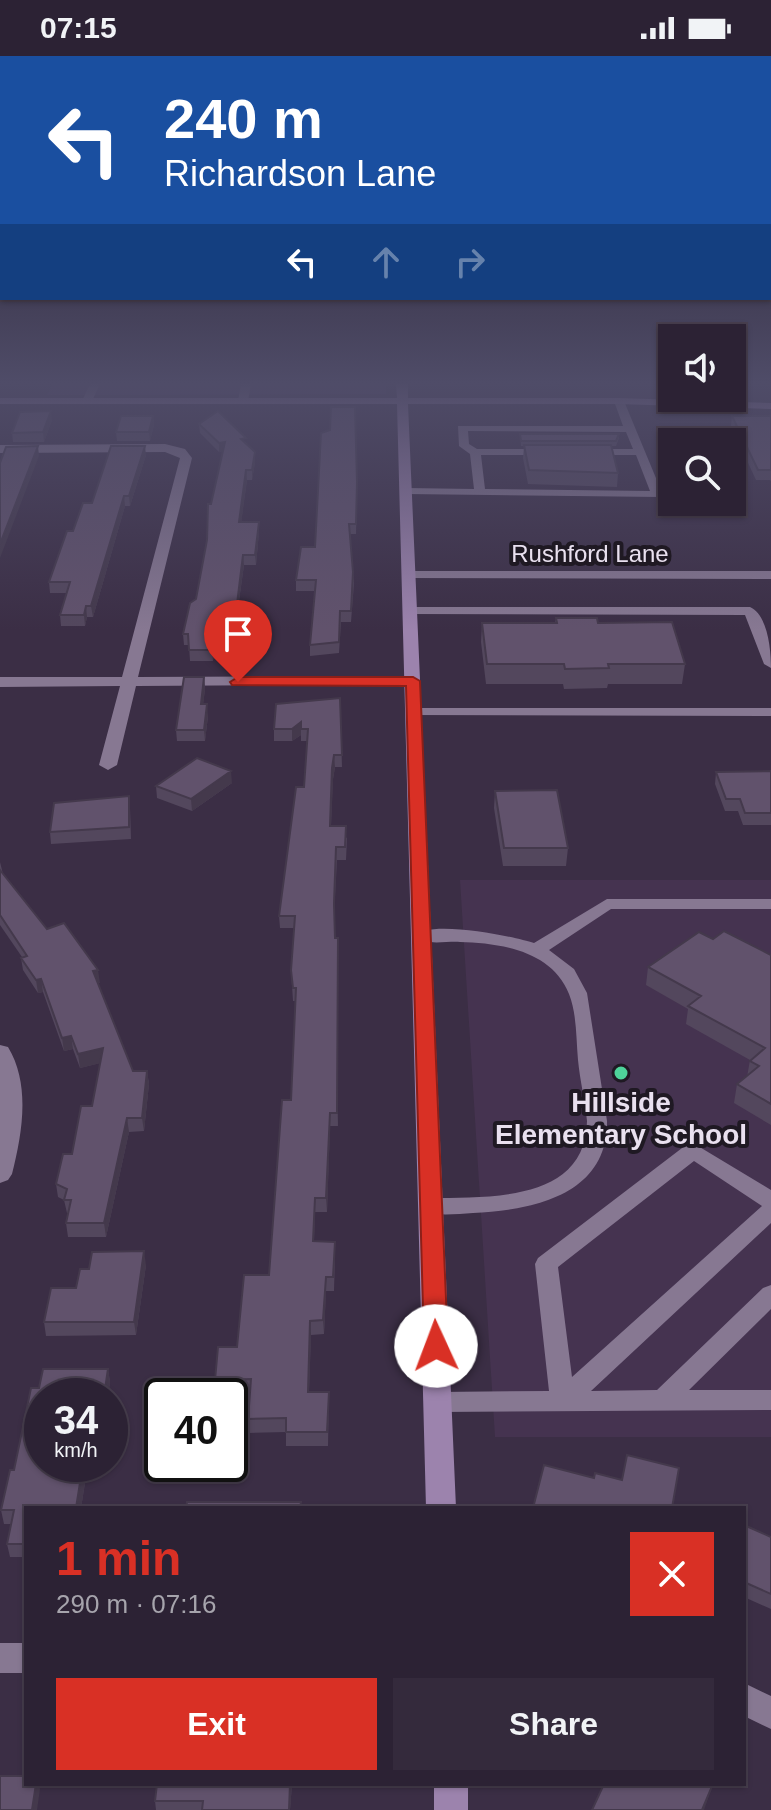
<!DOCTYPE html>
<html lang="en">
<head>
<meta charset="utf-8">
<style>
  :root { --surface:#2c2234; --page:#342a3c; --text:#f1f3f6; --muted:#a6a4ac; --line:#483f4f; --accent:#d93025 }
  body { margin:0; font-family:Arial,sans-serif; background:var(--page); color:var(--text); height:100vh; display:flex; flex-direction:column; font-size:30px; white-space:nowrap }
  * { box-sizing:border-box; margin:0 }
  p { font-size:26px; color:var(--muted) }
  .icon { flex:none; width:44px; height:44px; fill:none; stroke:currentColor; stroke-width:2; stroke-linecap:round; stroke-linejoin:round }
  .map { position:relative; flex:1; overflow:hidden }
  .drawer { position:absolute; left:24px; top:1450px; width:722px; height:280px; display:flex; flex-direction:column; background:var(--surface); border-radius:0px; box-shadow:0 2px 6px #0004,0 0 0 2px var(--line) }
  .drawer>* { flex:none }
  .guide { position:absolute; left:0px; top:0px; width:772px; height:244px; box-shadow:0 2px 6px #0004,0 0 0 2px var(--line); background:#1a4fa0; color:#fff; overflow:hidden }
  .buttons { position:absolute; left:658px; top:268px; display:grid; gap:16px }
  .buttons a { display:grid; place-items:center; width:88px; height:88px; border-radius:0px; background:var(--surface); box-shadow:0 2px 6px #0004,0 0 0 2px var(--line); font-size:40px }
  .speed { position:absolute; left:24px; top:1322px; display:flex; gap:16px; font-size:40px; font-weight:700; text-align:center }
  .speed>* { display:grid; place-content:center; width:104px; height:104px; border-radius:50%; background:var(--surface); box-shadow:0 2px 6px #0004,0 0 0 2px var(--line); line-height:1 }
  .speed small { font-size:20px; font-weight:400 }
  .speed .limit { border:4px solid #111; border-radius:12px; background:#fff; color:#111 }
  .pin { position:absolute; display:grid; place-items:center; width:68px; height:68px; color:#fff; margin:-82px -34px; border-radius:50% 50% 50% 0; rotate:-45deg; box-shadow:0 0 8px #0007 }
  .pin .icon { rotate:45deg }
  .me { position:absolute; width:88px; margin:-44px; rotate:358deg; stroke-linejoin:round; filter:drop-shadow(0 0 6px #0008) }
  .turn { display:flex; align-items:center; gap:28px; height:168px; padding:0 32px; font-size:36px }
  .turn .icon { width:104px; height:104px; stroke-width:2.5 }
  .turn b { display:block; font-size:56px; line-height:68px }
  .lanes { display:flex; align-items:center; height:76px; padding:0 32px; background:#0003; justify-content:center; gap:40px; direction:ltr }
  .lanes .off { opacity:.35 }
  .round { display:grid; place-items:center; flex:none; width:84px; height:84px; border-radius:0px; background:var(--page) }
  .head { display:flex; align-items:center; justify-content:space-between; height:136px; padding:0 32px }
  h1 { font-size:48px; font-weight:600; line-height:60px; color:var(--accent) }
  .primary-button { display:flex; gap:16px; margin-top:auto; padding:16px 32px }
  .primary-button a { flex:1; height:92px; border-radius:0px; background:var(--accent); color:#fff; font-size:32px; font-weight:600; line-height:92px; text-align:center }
  .primary-button a+a { background:var(--page); color:var(--text) }
  .status { display:flex; justify-content:space-between; align-items:center; height:56px; padding:0 40px; background:var(--surface); direction:ltr }
  .status svg { height:22px; fill:currentColor }
  .map>svg:first-child { display:block }
  .built { fill:#453350 }
  .green { fill:#523a61 }
  .lines { fill:none; stroke-linecap:round; stroke-linejoin:round }
  .lane { fill:#877892; fill-rule:evenodd }
  .street { fill:#877892; fill-rule:evenodd }
  .secondary { fill:#9c83ad; fill-rule:evenodd }
  .wall { fill:#53475d }
  .shaded-wall { fill:#44394c }
  .building { fill:#61526c; stroke:#44394c; stroke-width:2 }
  .route { fill:#d93025; stroke:#8d1f18; stroke-width:2 }
  .poi-dot { fill:#4ed39a; stroke:#1f1923; stroke-width:3 }
  .labels { text-anchor:middle; dominant-baseline:central; stroke-width:8; stroke-linejoin:round; paint-order:stroke }
  .far-street-label { font-size:24px; fill:#e9e0ef; stroke:#1f1923 }
  .poi-label { font-size:28px; font-weight:bold; fill:#e9e0ef; stroke:#1f1923 }
</style>
</head>
<body>
<div class="status"><b>07:15</b><svg viewBox="0 0 49 12"><path d="M0 12V9h3v3zM5 12V6h3v6zM10 12V3h3v9zM15 12V0h3v12zM26 1h20v11H26zM47 4h2v5h-2z"/></svg></div>
<div class="map">
<svg width="771" height="1754" viewBox="0 0 771 1754">
  <rect width="100%" height="100%" fill="#3b2e45"/>
  <!-- built -->
  <path class="built" d="M 460,824 L 771,824 L 771,1381 L 495,1381 Z"/>
  <!-- green -->
  <path class="green" d="M 53,328 L 386,328 L 386,338 L 47,339 Z"/>
  <g class="lines">
    <!-- lane -->
    <path class="lane" d="M 90,328 L 100,328 L 92,345 L 87,348 L 82,345 Z
      M 241,328 L 251,328 L 248,345 L 243,348 L 238,345 Z
      M 619,342 L 624,345 L 663,439 L 661,441 L 406,438 L 400,435 L 406,432 L 474,433 L 470,398 L 459,390 L 458,370 L 623,370 L 614,345 ZM 468,375 L 626,376 L 633,393 L 592,393 L 587,396 L 592,399 L 636,399 L 650,435 L 485,433 L 481,399 L 546,399 L 551,396 L 546,393 L 477,393 L 469,388 Z
      M 411,551 L 750,551 C 768,559 771,594 771,612 L 764,608 L 745,559 L 406,558 L 406,552 Z
      M 414,652 L 771,652 L 771,660 L 409,659 L 407,656 Z
      M 607,843 L 771,843 L 771,853 L 611,853 L 549,894 L 574,913 L 587,937 L 607,1065 C 608,1139 533,1154 473,1157 C 457,1158 439,1160 423,1156 L 420,1150 L 423,1144 L 431,1142 C 489,1141 586,1146 587,1065 C 585,1044 580,1025 578,1004 C 576,983 577,958 569,938 C 552,895 501,887 460,886 C 446,885 423,890 413,880 C 430,863 511,880 534,887 Z
      M 693,1087 L 771,1134 L 771,1167 L 591,1335 L 657,1334 L 763,1232 L 771,1229 L 771,1253 L 689,1334 L 771,1334 L 771,1354 L 438,1356 L 429,1353 L 426,1346 L 429,1339 L 438,1336 L 549,1335 L 535,1208 L 538,1202 L 686,1089 ZM 694,1105 L 762,1150 L 572,1321 L 558,1211 Z"/>
    <!-- street -->
    <path class="street" d="M 165,388 L 185,393 L 192,402 L 138,621 L 413,620 L 419,622 L 419,628 L 136,630 L 117,709 L 108,714 L 99,709 L 120,630 L 0,631 L 0,621 L 122,621 L 180,402 L 165,396 L 0,397 L 0,389 Z
      M 409,515 L 771,515 L 771,523 L 404,522 L 402,519 Z
      M 0,989 L 8,991 C 31,1029 22,1078 12,1118 L 8,1124 L 0,1127 Z
      M 0,1587 L 26,1587 L 26,1617 L 0,1617 Z
      M 744,1627 L 771,1640 L 771,1673 L 744,1660 Z"/>
    <!-- secondary -->
    <path class="secondary" d="M 396,328 L 408,328 L 408,342 L 619,342 L 771,347 L 771,353 L 619,348 L 408,348 L 456,1452 L 426,1452 L 397,348 L 0,348 L 0,342 L 397,342 Z
      M 434,1728 L 468,1728 L 468,1754 L 434,1754 Z"/>
  </g>
  <!-- wall -->
  <path class="wall" d="M 153,360 L 154,369 L 150,385 L 117,385 L 116,376 Z
    M 732,360 L 771,360 L 771,425 L 770,424 L 756,424 L 731,370 Z
    M 52,364 L 44,386 L 13,386 L 12,377 Z
    M 199,368 L 247,389 L 255,396 L 255,406 L 252,424 L 247,424 L 241,466 L 259,466 L 259,476 L 256,509 L 244,509 L 236,566 L 219,566 L 213,605 L 190,605 L 189,589 L 184,589 L 183,578 L 196,543 L 207,484 L 211,448 L 223,395 L 219,396 L 200,377 Z
    M 520,378 L 619,378 L 619,382 L 616,390 L 611,390 L 618,417 L 617,431 L 528,428 L 523,402 L 524,390 L 521,390 Z
    M 146,399 L 130,450 L 125,450 L 93,561 L 87,561 L 85,570 L 61,570 L 60,559 L 67,537 L 50,537 L 49,526 L 73,475 L 92,447 Z
    M 357,436 L 356,478 L 350,478 L 354,527 L 351,566 L 341,566 L 339,597 L 310,600 L 310,589 L 315,535 L 296,535 L 296,524 L 315,491 Z
    M 556,562 L 598,567 L 685,608 L 682,628 L 608,628 L 607,632 L 564,633 L 563,628 L 486,628 L 481,586 L 482,567 L 555,567 Z
    M 204,621 L 205,633 L 203,648 L 208,660 L 205,685 L 177,685 L 176,674 Z
    M 340,642 L 342,711 L 335,711 L 333,723 L 331,770 L 347,782 L 346,804 L 337,804 L 334,859 L 338,1070 L 330,1070 L 327,1156 L 315,1156 L 314,1185 L 335,1200 L 334,1235 L 326,1235 L 324,1278 L 311,1279 L 309,1336 L 329,1336 L 328,1390 L 286,1390 L 286,1376 L 249,1377 L 248,1363 L 250,1337 L 217,1337 L 215,1324 L 237,1291 L 269,1219 L 291,1044 L 296,945 L 293,945 L 291,914 L 294,872 L 280,872 L 279,860 L 304,731 L 307,685 L 301,685 L 301,679 L 292,685 L 274,685 L 274,673 Z
    M 771,715 L 771,769 L 743,769 L 738,755 L 725,755 L 715,728 L 716,716 Z
    M 232,727 L 192,755 L 157,742 L 156,730 Z
    M 495,735 L 568,792 L 566,810 L 503,810 L 494,752 Z
    M 130,752 L 131,783 L 51,788 L 50,776 Z
    M 0,806 L 3,818 L 47,873 L 100,927 L 98,927 L 133,1015 L 147,1015 L 149,1028 L 144,1075 L 129,1076 L 106,1181 L 68,1181 L 66,1167 L 68,1157 L 67,1157 L 64,1144 L 58,1141 L 56,1128 L 72,1098 L 92,1050 L 100,1007 L 80,1012 L 73,993 L 64,995 L 43,936 L 38,937 L 23,914 L 21,902 L 22,901 L 0,869 Z
    M 713,883 L 771,899 L 771,1069 L 734,1047 L 737,1028 L 747,1021 L 750,1004 L 686,968 L 688,953 L 646,929 L 648,911 Z
    M 146,1209 L 136,1279 L 46,1280 L 44,1266 L 76,1232 Z
    M 43,1313 L 108,1313 L 110,1326 L 108,1340 L 42,1340 L 42,1408 L 88,1408 L 81,1452 L 26,1452 L 26,1501 L 10,1501 L 7,1488 L 11,1468 L 4,1468 L 1,1454 L 10,1414 L 14,1414 L 31,1332 L 39,1332 Z
    M 744,1469 L 771,1481 L 771,1553 L 744,1541 Z
    M 157,1728 L 292,1728 L 290,1754 L 156,1754 L 155,1745 Z"/>
  <!-- shaded-wall -->
  <path class="shaded-wall" d="M 51,355 L 52,364 L 44,386 L 43,376 Z
    M 153,360 L 154,369 L 150,385 L 149,376 Z
    M 225,386 L 226,395 L 219,396 L 219,387 Z
    M 38,390 L 39,400 L 0,502 L 0,488 Z
    M 145,390 L 146,399 L 130,450 L 129,440 Z
    M 255,396 L 255,406 L 252,424 L 252,414 Z
    M 246,414 L 247,424 L 240,476 L 239,466 Z
    M 124,440 L 125,450 L 93,561 L 91,550 Z
    M 259,466 L 259,476 L 256,509 L 255,499 Z
    M 243,499 L 244,509 L 236,566 L 236,556 Z
    M 86,550 L 87,561 L 85,570 L 84,559 Z
    M 218,556 L 219,566 L 213,605 L 212,594 Z
    M 204,621 L 205,633 L 202,660 L 201,648 Z
    M 207,648 L 208,660 L 205,685 L 204,674 Z
    M 301,666 L 301,679 L 292,685 L 292,673 Z
    M 334,699 L 335,711 L 333,723 L 330,782 L 332,712 Z
    M 231,715 L 232,727 L 192,755 L 191,743 Z
    M 98,914 L 100,927 L 95,928 L 93,915 Z
    M 41,923 L 43,936 L 38,937 L 36,924 Z
    M 71,980 L 73,993 L 64,995 L 62,982 Z
    M 103,992 L 105,1006 L 80,1012 L 78,998 Z
    M 147,1015 L 149,1028 L 144,1075 L 142,1062 Z
    M 330,1057 L 330,1070 L 327,1156 L 326,1142 Z
    M 127,1062 L 129,1076 L 106,1181 L 104,1167 Z
    M 144,1195 L 146,1209 L 136,1279 L 134,1266 Z
    M 326,1221 L 326,1235 L 324,1278 L 323,1264 Z
    M 310,1265 L 311,1279 L 308,1350 L 308,1336 Z
    M 108,1313 L 110,1326 L 108,1340 L 104,1340 Z
    M 83,1408 L 88,1408 L 81,1452 L 76,1452 Z
    M 36,1728 L 39,1728 L 40,1733 L 37,1754 L 32,1754 Z
    M 290,1728 L 292,1728 L 290,1754 L 289,1754 Z
    M 713,1728 L 704,1754 L 702,1754 Z"/>
  <!-- building -->
  <path class="building" d="M 331,351 L 355,351 L 357,426 L 356,468 L 349,468 L 353,516 L 351,555 L 340,555 L 339,586 L 310,589 L 316,524 L 296,524 L 301,491 L 315,491 L 321,377 L 330,374 Z
    M 51,355 L 43,376 L 12,377 L 20,356 Z
    M 218,355 L 246,382 L 241,383 L 255,396 L 252,414 L 246,414 L 239,466 L 259,466 L 255,499 L 243,499 L 236,556 L 218,556 L 212,594 L 189,594 L 188,578 L 183,578 L 190,547 L 196,543 L 207,484 L 208,448 L 211,448 L 225,386 L 219,387 L 199,368 Z
    M 121,360 L 153,360 L 149,376 L 116,376 Z
    M 732,360 L 771,360 L 771,414 L 758,414 Z
    M 520,378 L 619,378 L 616,385 L 521,385 Z
    M 524,389 L 611,389 L 618,417 L 529,414 Z
    M 38,390 L 0,488 L 0,407 L 6,391 Z
    M 111,390 L 145,390 L 129,440 L 124,440 L 91,550 L 86,550 L 84,559 L 60,559 L 70,526 L 49,526 L 67,475 L 73,475 L 83,447 L 92,447 Z
    M 556,562 L 597,562 L 598,567 L 672,566 L 685,608 L 608,608 L 609,612 L 565,613 L 564,608 L 487,608 L 482,567 L 557,567 Z
    M 184,621 L 204,621 L 201,648 L 207,648 L 204,674 L 176,674 Z
    M 340,642 L 342,699 L 334,699 L 332,712 L 330,770 L 346,770 L 345,791 L 336,791 L 334,848 L 335,882 L 338,882 L 337,1057 L 330,1057 L 326,1142 L 315,1142 L 313,1185 L 335,1186 L 333,1221 L 326,1221 L 323,1264 L 310,1265 L 308,1336 L 329,1336 L 327,1376 L 286,1376 L 286,1362 L 248,1363 L 251,1323 L 215,1324 L 218,1291 L 237,1291 L 244,1219 L 269,1219 L 282,1044 L 291,1044 L 296,932 L 293,932 L 291,914 L 295,860 L 279,860 L 296,731 L 304,731 L 308,673 L 301,673 L 301,666 L 292,673 L 274,673 L 276,648 Z
    M 197,702 L 231,715 L 191,743 L 156,730 Z
    M 771,715 L 771,757 L 745,757 L 740,743 L 726,743 L 716,716 Z
    M 557,734 L 568,792 L 504,792 L 495,735 Z
    M 129,740 L 129,771 L 50,776 L 54,747 Z
    M 0,814 L 47,873 L 64,867 L 98,914 L 93,915 L 133,1015 L 147,1015 L 142,1062 L 127,1062 L 104,1167 L 66,1167 L 71,1144 L 64,1144 L 67,1133 L 56,1128 L 63,1098 L 72,1098 L 81,1050 L 92,1050 L 103,992 L 78,998 L 71,980 L 62,982 L 41,923 L 36,924 L 21,902 L 27,900 L 0,859 Z
    M 724,875 L 771,899 L 771,1048 L 737,1028 L 759,1010 L 750,1005 L 765,992 L 688,950 L 701,940 L 648,911 L 699,876 L 713,883 Z
    M 144,1195 L 134,1266 L 44,1266 L 51,1232 L 76,1232 L 80,1213 L 89,1213 L 92,1196 Z
    M 43,1313 L 108,1313 L 104,1340 L 42,1340 L 42,1408 L 83,1408 L 76,1452 L 26,1452 L 26,1488 L 7,1488 L 14,1454 L 1,1454 L 10,1414 L 14,1414 L 31,1332 L 39,1332 Z
    M 627,1399 L 679,1412 L 672,1452 L 533,1452 L 544,1409 L 594,1422 L 595,1417 L 622,1424 Z
    M 187,1446 L 301,1446 L 300,1452 L 186,1452 Z
    M 744,1469 L 771,1481 L 771,1538 L 744,1526 Z
    M 0,1720 L 26,1720 L 26,1728 L 36,1728 L 32,1754 L 0,1754 Z
    M 157,1728 L 290,1728 L 289,1754 L 202,1754 L 203,1745 L 155,1745 Z
    M 604,1728 L 713,1728 L 702,1754 L 592,1754 Z"/>
  <!-- sky -->
  <linearGradient id="sky" x2="0" y2="1"><stop stop-color="#201926"/><stop offset="0.57" stop-color="#4f4c68"/><stop offset="1" stop-color="#4f4c68" stop-opacity="0"/></linearGradient>
  <rect width="771" height="574" fill="url(#sky)"/>
  <!-- route -->
  <path class="route" d="M 238,621 L 413,621 L 420,625 L 448,1290 L 444,1297 L 436,1300 L 427,1297 L 424,1290 L 406,630 L 232,629 L 230,626 Z"/>
  <!-- markers -->
  <circle class="poi-dot" cx="621" cy="1017" r="8"/>
  <g class="labels">
    <!-- far-street labels -->
    <g class="far-street-label">
      <text x="590" y="497">Rushford Lane</text>
    </g>
    <!-- poi labels -->
    <g class="poi-label">
      <text x="621" y="1046">Hillside<tspan x="621" dy="32">Elementary School</tspan></text>
    </g>
  </g>
</svg>
<div class="buttons">
<a><svg class="icon" aria-label="sound" viewBox="0 0 24 24"><path d="M4 9h4l5-4v14l-5-4H4zM17 9q2 3 0 6"/></svg></a>
<a><svg class="icon" aria-label="search" viewBox="0 0 24 24"><circle cx="10" cy="10" r="6"/><path d="M15 15l6 6"/></svg></a>
</div>
<div class="speed"><div>34<small>km/h</small></div><div class="limit">40</div></div>
<div class="pin" style="left:238px;top:626px;background:#d93025"><svg class="icon" aria-label="arrive" viewBox="0 0 24 24"><path d="M6 21V4h12l-3 4 3 4H6"/></svg></div>
<svg class="me" style="left:436px;top:1290px" viewBox="-20 -20 40 40"><circle r="19" fill="#fff"/><path d="M0-13L10 11 0 6-10 11z" fill="#d93025"/></svg>
<div class="guide">
<div class="turn"><svg class="icon" aria-label="left" viewBox="0 0 24 24"><path d="M17 20v-9H6M10 6l-5 5 5 5"/></svg><div><b>240 m</b>Richardson Lane</div></div>
<div class="lanes"><svg class="icon" aria-label="left" viewBox="0 0 24 24"><path d="M17 20v-9H6M10 6l-5 5 5 5"/></svg><svg class="icon off" aria-label="ahead" viewBox="0 0 24 24"><path d="M12 20V5M6 11l6-6 6 6"/></svg><svg class="icon off" aria-label="right" viewBox="0 0 24 24"><path d="M7 20v-9h11M14 6l5 5-5 5"/></svg></div>
</div>
<section class="drawer">
<div class="head"><div><h1>1 min</h1><p>290 m · 07:16</p></div><a class="round" style="background:#d93025;color:#fff"><svg class="icon" aria-label="close" viewBox="0 0 24 24"><path d="M6 6l12 12M18 6L6 18"/></svg></a></div>
<div class="primary-button"><a>Exit</a><a>Share</a></div>
</section>
</div>
</body>
</html>
